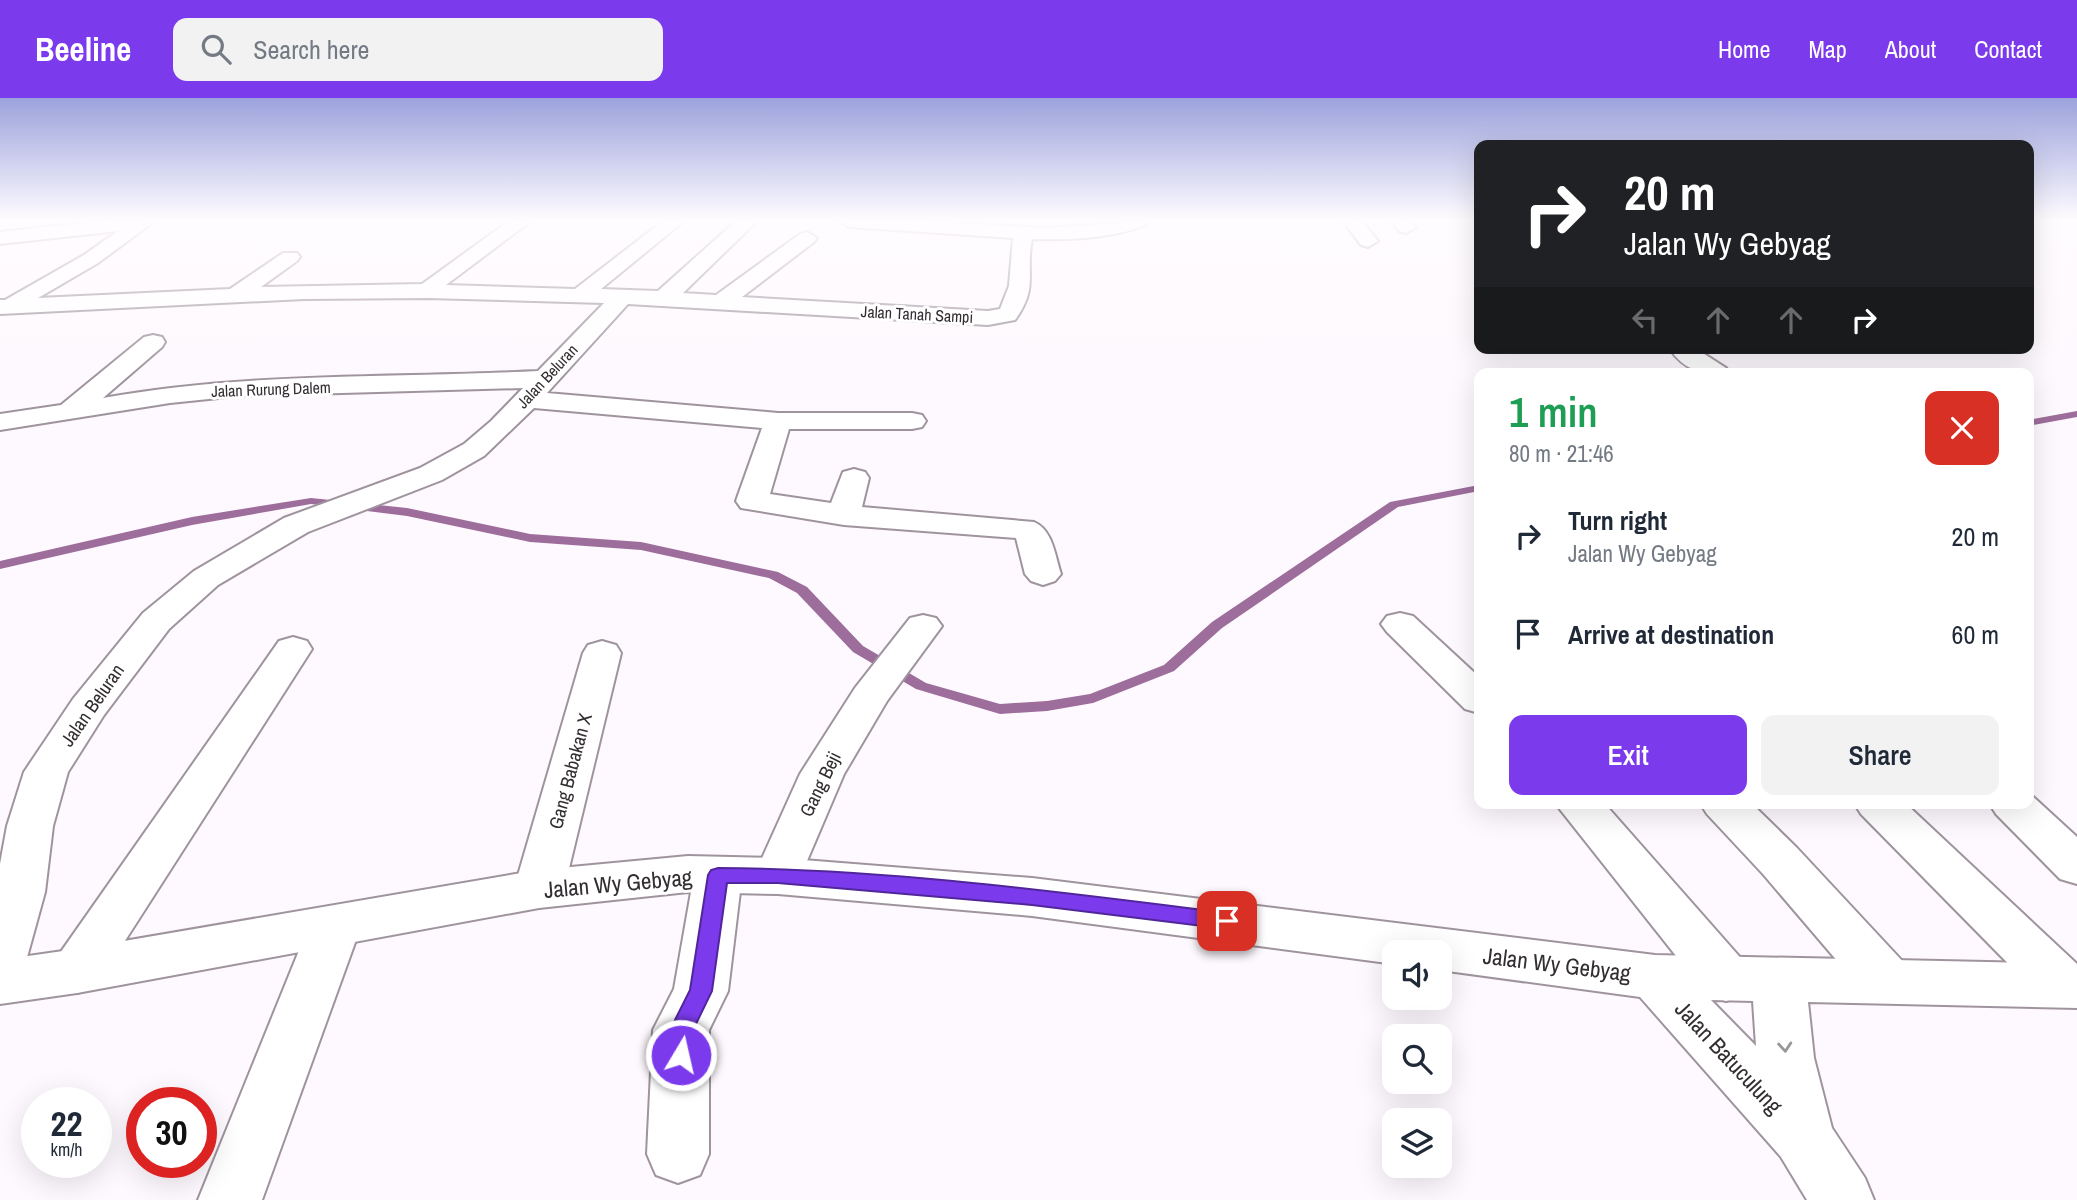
<!DOCTYPE html>
<html lang="en">
<head>
<meta charset="utf-8">
<style>
  :root { --surface:#fff; --page:#f2f2f3; --text:#1f2937; --muted:#747a83; --accent:#7c3aed }
  body { margin:0; font-family:"Archivo Narrow",sans-serif; background:var(--page); color:var(--text); height:100vh; display:flex; flex-direction:column; font-size:26px; white-space:nowrap }
  * { box-sizing:border-box; margin:0 }
  p { font-size:23px; color:var(--muted) }
  .icon { flex:none; width:38px; height:38px; fill:none; stroke:currentColor; stroke-width:2; stroke-linecap:round; stroke-linejoin:round }
  .map { position:relative; flex:1; overflow:hidden }
  .sheet { position:absolute; left:1474px; top:270px; width:560px; height:441px; display:flex; flex-direction:column; background:var(--surface); border-radius:14px; box-shadow:0 7px 28px #0002 }
  .sheet>* { flex:none }
  .guide { position:absolute; left:1474px; top:42px; width:560px; height:214px; border-radius:14px; box-shadow:0 7px 28px #0002; background:#202124; color:#fff; overflow:hidden }
  .buttons { position:absolute; left:1382px; top:842px; display:grid; gap:14px }
  .buttons a { display:grid; place-items:center; width:70px; height:70px; border-radius:14px; background:var(--surface); box-shadow:0 7px 28px #0002; font-size:35px }
  .speed { position:absolute; left:21px; top:989px; display:flex; gap:14px; font-size:35px; font-weight:700; text-align:center }
  .speed>* { display:grid; place-content:center; width:91px; height:91px; border-radius:50%; background:var(--surface); box-shadow:0 7px 28px #0002; line-height:1 }
  .speed small { font-size:18px; font-weight:400 }
  .speed .limit { border:10px solid #d22; background:#fff; color:#111 }
  .pin { position:absolute; display:grid; place-items:center; width:60px; height:60px; color:#fff; margin:-30px; border-radius:14px; box-shadow:0 4px 10px #0006 }
  .me { position:absolute; width:77px; margin:-38px; rotate:9deg; stroke-linejoin:round; filter:drop-shadow(0 0 5px #0008) }
  .turn { display:flex; align-items:center; gap:24px; height:147px; padding:0 35px; font-size:32px }
  .turn .icon { width:91px; height:91px; stroke-width:2.5 }
  .turn b { display:block; font-size:49px; line-height:60px }
  .lanes { display:flex; align-items:center; height:66px; padding:0 35px; background:#0003; justify-content:center; gap:35px; direction:ltr }
  .lanes .off { opacity:.35 }
  .round { display:grid; place-items:center; flex:none; width:74px; height:74px; border-radius:14px; background:var(--page) }
  .head { display:flex; align-items:center; justify-content:space-between; height:119px; padding:0 35px }
  h1 { font-size:42px; font-weight:600; line-height:52px; color:#1e9e55 }
  .action { display:flex; gap:14px; margin-top:auto; padding:14px 35px }
  .action a { flex:1; height:80px; border-radius:14px; background:var(--accent); color:#fff; font-size:28px; font-weight:600; line-height:80px; text-align:center }
  .action a+a { background:var(--page); color:var(--text) }
  ul { padding:0; list-style:none }
  li { display:flex; align-items:center; gap:21px; height:98px; padding:0 35px }
  li div { flex:1 }
  li b { display:block; font-size:26px }
  li em { font-style:normal }
  header { display:flex; align-items:center; gap:42px; box-sizing:border-box; height:98px; padding:0 35px; background:var(--accent); color:#fff }
  header strong { font-size:33px }
  nav { display:flex; gap:38px; margin-inline-start:auto; font-size:24px }
  .search { width:490px; height:63px; background:var(--page); display:flex; align-items:center; gap:18px; box-sizing:border-box; padding:0 24px; border-radius:14px; color:var(--muted); font-size:26px }
  .map>svg:first-child { display:block }
  .lines { fill:none; stroke-linecap:round; stroke-linejoin:round }
  .stream { fill:#9d6d9c; fill-rule:evenodd }
  .minor-casing { stroke:#9f949e; stroke-width:4 }
  .tertiary-casing { stroke:#9f949e; stroke-width:4 }
  .minor { fill:#fff; fill-rule:evenodd }
  .tertiary { fill:#fff; fill-rule:evenodd }
  .oneway { stroke:#999698 }
  .route { fill:#7c3aed; stroke:#51269a; stroke-width:2 }
  .labels { text-anchor:middle; dominant-baseline:central; stroke-width:6; stroke-linejoin:round; paint-order:stroke }
  .far-street-label { font-size:16px; fill:#332e32; stroke:#fff }
  .street-label { font-size:19px; fill:#332e32; stroke:#fff }
  .near-street-label { font-size:23px; fill:#332e32; stroke:#fff }
</style>
</head>
<body>
<header>
<strong>Beeline</strong>
<div class="search"><svg class="icon" aria-label="search" viewBox="0 0 24 24"><circle cx="10" cy="10" r="6"/><path d="M15 15l6 6"/></svg>Search here</div>
<nav><a>Home</a><a>Map</a><a>About</a><a>Contact</a></nav>
</header>
<div class="map">
<svg width="2077" height="1102" viewBox="0 0 2077 1102">
  <rect width="100%" height="100%" fill="#fef9fe"/>
  <g class="lines">
    <!-- stream -->
    <path class="stream" d="M 2077,313 L 2077,319 L 2028,328 L 2028,322 Z
      M 1479,387 L 1479,393 L 1398,409 L 1222,530 L 1174,573 L 1093,605 L 1047,613 L 1000,616 L 916,591 L 853,554 L 797,495 L 769,480 L 641,452 L 530,444 L 407,418 L 311,406 L 192,427 L 0,471 L 0,463 L 192,419 L 311,400 L 407,410 L 530,436 L 641,444 L 778,474 L 807,489 L 863,548 L 926,585 L 1000,606 L 1047,603 L 1090,596 L 1164,567 L 1212,524 L 1390,404 Z"/>
    <!-- minor casing -->
    <g class="minor-casing">
      <path id="minor" d="M 102,123 L 152,125 L 98,165 L 38,200 L 230,191 L 283,155 L 297,155 L 300,159 L 297,163 L 261,189 L 422,186 L 509,123 L 531,123 L 446,187 L 575,191 L 663,123 L 684,123 L 601,191 L 658,193 L 736,123 L 757,123 L 683,195 L 716,197 L 800,136 L 807,134 L 817,140 L 814,144 L 742,199 L 988,213 L 1000,211 L 1009,188 L 1013,140 L 849,129 L 840,123 L 921,123 L 1046,130 L 1148,123 L 1146,127 C 1109,141 1071,142 1032,141 C 1025,176 1039,189 1015,222 L 988,227 L 628,206 L 547,295 L 778,315 L 912,315 L 922,317 L 926,323 L 922,329 L 912,331 L 789,331 L 770,396 L 831,405 L 843,374 L 854,371 L 865,374 L 869,380 L 862,409 L 1034,424 C 1053,432 1055,458 1061,476 L 1055,483 L 1043,487 L 1031,483 L 1025,476 L 1016,440 L 844,427 L 741,410 L 736,403 L 762,330 L 534,310 L 484,358 L 442,382 L 308,434 L 218,487 L 169,531 L 104,617 L 68,674 L 53,728 L 45,794 L 26,863 L 19,878 L 0,884 L 0,766 L 7,728 L 24,674 L 73,601 L 143,515 L 194,473 L 284,420 L 420,370 L 464,346 L 491,323 L 523,290 L 238,298 L 170,305 L 0,332 L 0,316 L 61,307 L 144,239 L 153,237 L 162,239 L 165,244 L 162,249 L 103,300 C 247,274 393,280 538,273 L 604,205 L 428,200 L 304,201 L 0,216 L 0,202 L 5,202 L 84,157 L 118,133 L 0,146 L 0,134 Z
        M 1343,123 L 1362,123 L 1378,143 L 1368,149 L 1361,147 Z
        M 1392,123 L 1411,123 L 1416,129 L 1406,135 L 1399,133 Z
        M 1669,250 L 1695,250 L 1726,270 L 1730,275 C 1702,275 1686,275 1669,250 Z
        M 1400,515 L 1413,518 L 1479,579 L 1479,615 L 1465,611 L 1387,534 L 1381,526 L 1387,518 Z
        M 923,517 L 936,520 L 942,528 L 887,603 L 844,676 L 795,791 L 778,796 L 761,791 L 754,778 L 800,676 L 855,590 L 910,520 Z
        M 293,539 L 307,543 L 312,551 L 96,888 L 77,895 L 58,888 L 50,873 L 58,858 L 279,543 Z
        M 602,543 L 616,547 L 621,555 L 564,791 L 557,804 L 539,810 L 521,804 L 514,791 L 583,555 L 588,547 Z
        M 2028,694 L 2077,739 L 2077,786 L 2060,781 L 1996,716 L 1989,705 L 2028,705 Z
        M 1555,705 L 1604,705 L 1745,865 L 1753,881 L 1745,897 L 1726,903 L 1707,897 Z
        M 1700,705 L 1751,705 L 1797,750 L 1906,867 L 1914,883 L 1906,899 L 1887,905 L 1868,899 L 1763,776 L 1707,716 Z
        M 1854,705 L 1905,705 L 2077,866 L 2077,905 L 2064,909 L 2045,903 L 1861,716 Z
        M 718,759 L 735,764 L 742,777 L 728,893 L 709,932 L 709,1056 L 700,1077 L 678,1085 L 656,1077 L 647,1056 L 653,932 L 674,891 L 694,777 L 701,764 Z
        M 335,808 L 353,814 L 361,828 L 262,1102 L 198,1102 L 309,828 L 317,814 Z"/>
    </g>
    <!-- tertiary casing -->
    <g class="tertiary-casing">
      <path id="tertiary" d="M 688,758 L 778,760 L 1032,780 L 1655,857 L 2077,866 L 2077,910 L 1808,904 L 1814,960 L 1832,1030 L 1865,1080 L 1874,1102 L 1807,1102 L 1781,1059 L 1640,899 L 1440,872 L 1440,854 L 1395,854 L 1395,866 L 1032,818 L 778,796 L 688,794 L 539,810 L 77,895 L 0,906 L 0,862 L 77,851 L 539,772 ZM 1711,902 L 1753,903 L 1756,948 Z"/>
    </g>
    <!-- minor -->
    <use href="#minor" class="minor"/>
    <!-- tertiary -->
    <use href="#tertiary" class="tertiary"/>
  </g>
  <!-- one-way arrows -->
  <defs><path id="oneway-chevron" d="M-2-3.5L2.5 0L-2 3.5" fill="none" stroke-width="1.6" stroke-linecap="round" stroke-linejoin="round" transform="scale(1.75)"/></defs>
  <use class="oneway" href="#oneway-chevron" transform="translate(1785 949) rotate(85)"/>
  <!-- sky -->
  <linearGradient id="sky" x2="0" y2="1"><stop stop-color="#9ca2dc"/><stop offset="0.44" stop-color="#fffcff"/><stop offset="1" stop-color="#fffcff" stop-opacity="0"/></linearGradient>
  <rect width="2077" height="278" fill="url(#sky)"/>
  <!-- route -->
  <path class="route" d="M 718,770 C 888,771 1058,794 1227,815 L 1234,817 L 1237,823 L 1234,829 L 1227,831 L 1032,807 L 778,785 L 727,785 L 712,893 L 693,932 L 692,957 L 689,964 L 681,967 L 672,964 L 669,957 L 670,932 L 690,892 L 708,777 L 711,772 Z"/>
  <g class="labels">
    <!-- far-street labels -->
    <g class="far-street-label">
      <text transform="translate(917 216) rotate(3)">Jalan Tanah Sampi</text>
      <text transform="translate(547 278) rotate(-47)">Jalan Beluran</text>
      <text transform="translate(271 291) rotate(-2)">Jalan Rurung Dalem</text>
    </g>
    <!-- street labels -->
    <g class="street-label">
      <text transform="translate(92 607) rotate(-55)">Jalan Beluran</text>
      <text transform="translate(570 673) rotate(-75)">Gang Babakan X</text>
      <text transform="translate(820 686) rotate(-64)">Gang Beji</text>
    </g>
    <!-- near-street labels -->
    <g class="near-street-label">
      <text transform="translate(618 785) rotate(-5)">Jalan Wy Gebyag</text>
      <text transform="translate(1557 866) rotate(7)">Jalan Wy Gebyag</text>
      <text transform="translate(1729 959) rotate(47)">Jalan Batuculung</text>
    </g>
  </g>
</svg>
<div class="buttons">
<a><svg class="icon" aria-label="sound" viewBox="0 0 24 24"><path d="M4 9h4l5-4v14l-5-4H4zM17 9q2 3 0 6"/></svg></a>
<a><svg class="icon" aria-label="search" viewBox="0 0 24 24"><circle cx="10" cy="10" r="6"/><path d="M15 15l6 6"/></svg></a>
<a><svg class="icon" aria-label="layers" viewBox="0 0 24 24"><path d="M12 4l9 5-9 5-9-5zM3 14l9 5 9-5"/></svg></a>
</div>
<div class="speed"><div>22<small>km/h</small></div><div class="limit">30</div></div>
<div class="pin" style="left:1227px;top:823px;background:#d93025"><svg class="icon" aria-label="arrive" viewBox="0 0 24 24"><path d="M6 21V4h12l-3 4 3 4H6"/></svg></div>
<svg class="me" style="left:681px;top:957px" viewBox="-20 -20 40 40"><circle r="17" fill="#7c3aed" stroke="#fff" stroke-width="3"/><path d="M0-11L8 9 0 5-8 9z" fill="#fff"/></svg>
<div class="guide">
<div class="turn"><svg class="icon" aria-label="right" viewBox="0 0 24 24"><path d="M7 20v-9h11M14 6l5 5-5 5"/></svg><div><b>20 m</b>Jalan Wy Gebyag</div></div>
<div class="lanes"><svg class="icon off" aria-label="left" viewBox="0 0 24 24"><path d="M17 20v-9H6M10 6l-5 5 5 5"/></svg><svg class="icon off" aria-label="ahead" viewBox="0 0 24 24"><path d="M12 20V5M6 11l6-6 6 6"/></svg><svg class="icon off" aria-label="ahead" viewBox="0 0 24 24"><path d="M12 20V5M6 11l6-6 6 6"/></svg><svg class="icon" aria-label="right" viewBox="0 0 24 24"><path d="M7 20v-9h11M14 6l5 5-5 5"/></svg></div>
</div>
<section class="sheet">
<div class="head"><div><h1>1 min</h1><p>80 m · 21:46</p></div><a class="round" style="background:#d93025;color:#fff"><svg class="icon" aria-label="close" viewBox="0 0 24 24"><path d="M6 6l12 12M18 6L6 18"/></svg></a></div>
<ul>
<li><svg class="icon" aria-label="right" viewBox="0 0 24 24"><path d="M7 20v-9h11M14 6l5 5-5 5"/></svg><div><b>Turn right</b><p>Jalan Wy Gebyag</p></div><em>20 m</em></li>
<li><svg class="icon" aria-label="arrive" viewBox="0 0 24 24"><path d="M6 21V4h12l-3 4 3 4H6"/></svg><div><b>Arrive at destination</b></div><em>60 m</em></li>
</ul>
<div class="action"><a>Exit</a><a>Share</a></div>
</section>
</div>
</body>
</html>
